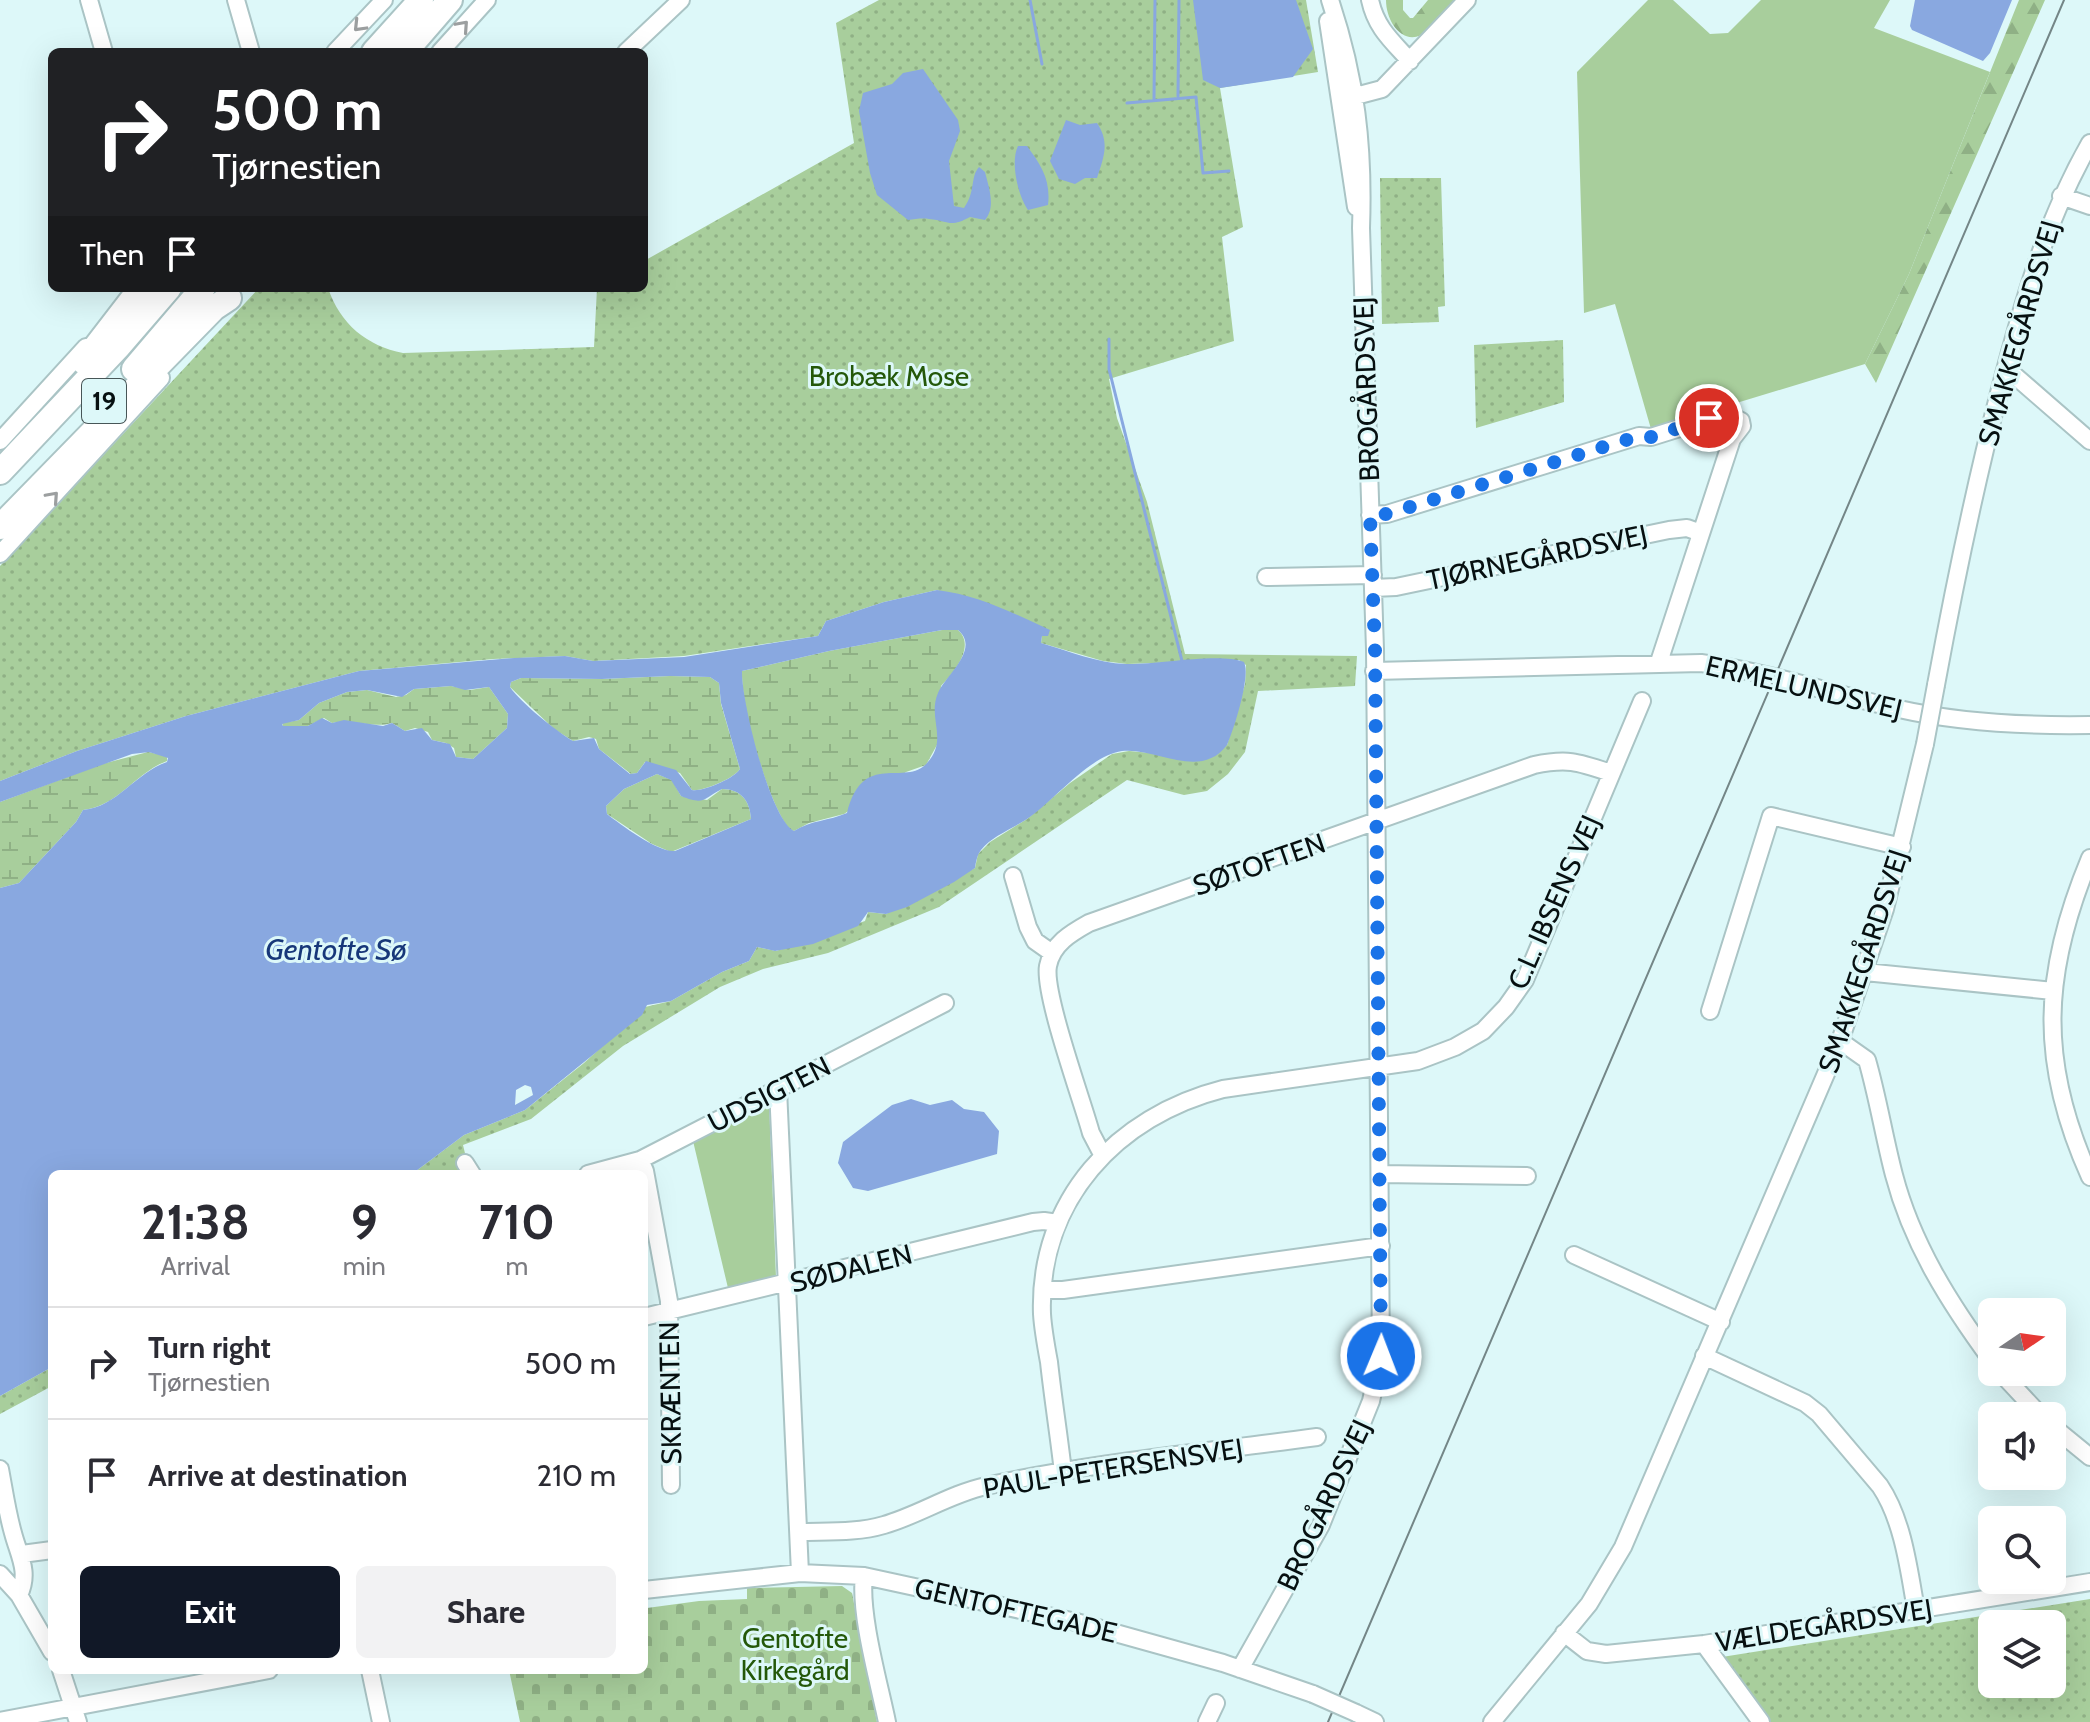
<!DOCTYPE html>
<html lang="en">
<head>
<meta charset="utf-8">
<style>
  :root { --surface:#fff; --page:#f2f2f3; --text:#2b2b33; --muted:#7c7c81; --line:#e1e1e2; --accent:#111827 }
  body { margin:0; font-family:Cabin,sans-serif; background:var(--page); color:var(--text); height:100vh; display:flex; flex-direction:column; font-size:30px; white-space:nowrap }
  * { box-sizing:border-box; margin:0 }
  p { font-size:26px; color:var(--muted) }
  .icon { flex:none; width:44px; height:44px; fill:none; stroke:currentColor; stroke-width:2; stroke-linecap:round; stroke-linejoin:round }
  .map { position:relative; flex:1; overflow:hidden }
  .drawer { position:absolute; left:48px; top:1170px; width:600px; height:504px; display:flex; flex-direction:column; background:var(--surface); border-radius:12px; box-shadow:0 8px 32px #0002 }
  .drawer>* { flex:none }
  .banner { position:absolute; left:48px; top:48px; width:600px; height:244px; border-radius:12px; box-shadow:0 8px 32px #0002; background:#202124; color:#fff; overflow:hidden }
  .needle { width:52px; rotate:77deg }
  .buttons { position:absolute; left:1978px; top:1298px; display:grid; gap:16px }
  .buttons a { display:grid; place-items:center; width:88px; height:88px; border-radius:12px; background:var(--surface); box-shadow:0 8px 32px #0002; font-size:40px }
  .pin { position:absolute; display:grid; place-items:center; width:68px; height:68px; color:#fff; margin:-34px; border:4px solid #fff; border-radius:50%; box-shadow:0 2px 8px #0007 }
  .me { position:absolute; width:88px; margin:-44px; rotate:1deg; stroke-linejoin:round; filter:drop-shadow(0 0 6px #0008) }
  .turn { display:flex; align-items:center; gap:28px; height:168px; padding:0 32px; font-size:36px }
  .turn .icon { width:104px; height:104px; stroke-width:2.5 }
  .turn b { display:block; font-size:56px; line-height:68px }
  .then { display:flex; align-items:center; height:76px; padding:0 32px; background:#0003; gap:16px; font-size:30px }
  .eta { display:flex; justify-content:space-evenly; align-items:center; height:136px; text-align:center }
  .eta b { font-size:48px; font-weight:700; line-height:56px }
  .button { display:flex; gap:16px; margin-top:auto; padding:16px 32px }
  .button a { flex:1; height:92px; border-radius:12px; background:var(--accent); color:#fff; font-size:32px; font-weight:700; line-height:92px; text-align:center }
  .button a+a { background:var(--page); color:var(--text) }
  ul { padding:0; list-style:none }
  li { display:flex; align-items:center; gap:24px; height:112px; padding:0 32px; border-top:2px solid var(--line) }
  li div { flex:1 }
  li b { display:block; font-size:30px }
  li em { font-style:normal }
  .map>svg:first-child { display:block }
  .grass { fill:#a8ce9c }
  .forest { fill:url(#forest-firs) }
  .wetland { fill:url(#wetland-marsh) }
  .cemetery { fill:url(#cemetery-stones) }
  .park { fill:url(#park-dots); fill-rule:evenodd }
  .water { fill:#89a8e0; fill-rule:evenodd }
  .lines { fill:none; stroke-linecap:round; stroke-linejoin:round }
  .stream { stroke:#89a8e0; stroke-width:3 }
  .minor-casing { stroke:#aac4c5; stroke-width:20 }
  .highway-casing { stroke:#aac4c5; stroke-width:28 }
  .minor { stroke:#fff; stroke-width:16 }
  .highway { stroke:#fff; stroke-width:24 }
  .tram { stroke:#748687; stroke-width:2 }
  .minor-bridge-casing { stroke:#aac4c5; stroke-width:20; stroke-linecap:butt }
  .minor-bridge { stroke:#fff; stroke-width:16 }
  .oneway { stroke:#9c9fa0 }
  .route { stroke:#1a73e8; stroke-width:14; stroke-dasharray:0 25.2 }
  .labels { text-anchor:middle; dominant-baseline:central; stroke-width:6; stroke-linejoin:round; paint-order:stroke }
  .shield { fill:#ddf8f9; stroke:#475657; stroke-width:2 }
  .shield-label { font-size:26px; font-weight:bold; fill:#071011 }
  .street-label { font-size:28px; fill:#071011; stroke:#ddf8f9 }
  .park-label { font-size:28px; fill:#245809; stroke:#ddf8f9 }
  .water-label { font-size:30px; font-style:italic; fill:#173779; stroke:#ddf8f9 }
</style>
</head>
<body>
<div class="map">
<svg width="2090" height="1722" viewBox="0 0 2090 1722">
  <defs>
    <pattern id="forest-firs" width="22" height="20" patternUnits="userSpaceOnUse" patternTransform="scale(2)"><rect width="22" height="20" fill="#a8ce9c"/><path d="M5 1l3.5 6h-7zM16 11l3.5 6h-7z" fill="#8fb085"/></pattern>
    <pattern id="wetland-marsh" width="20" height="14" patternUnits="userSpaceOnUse" patternTransform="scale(2)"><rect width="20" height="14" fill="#a8ce9c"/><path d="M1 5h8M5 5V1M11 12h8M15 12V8" fill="none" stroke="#8fb085"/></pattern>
    <pattern id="cemetery-stones" width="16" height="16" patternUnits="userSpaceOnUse" patternTransform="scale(2)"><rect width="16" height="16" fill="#a8ce9c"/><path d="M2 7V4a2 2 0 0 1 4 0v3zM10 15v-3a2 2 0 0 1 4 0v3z" fill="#8fb085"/></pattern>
    <pattern id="park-dots" width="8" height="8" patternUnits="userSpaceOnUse" patternTransform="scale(2)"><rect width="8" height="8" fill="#a8ce9c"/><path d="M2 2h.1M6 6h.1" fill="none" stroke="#8fb085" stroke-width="1.8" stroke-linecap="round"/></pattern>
  </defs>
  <rect width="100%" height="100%" fill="#ddf8f9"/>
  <!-- grass -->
  <path class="grass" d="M 1648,0 L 1673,0 L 1710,34 L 1728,33 L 1761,0 L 1890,0 L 1874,28 L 1990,72 L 1909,274 L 1865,364 L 1651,429 L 1615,304 L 1584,313 L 1577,72 Z
    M 769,1101 L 776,1277 L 728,1288 L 693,1141 Z"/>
  <!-- forest -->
  <path class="forest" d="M 1386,0 L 1403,0 L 1403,10 L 1410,18 L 1413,18 L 1428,0 L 1456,0 C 1447,9 1439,21 1430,29 C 1406,51 1386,24 1386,0 Z
    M 2019,0 L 2045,0 L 1876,383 L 1865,364 L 1909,274 Z"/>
  <!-- wetland -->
  <path class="wetland" d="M 942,630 L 958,630 C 976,646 954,673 941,686 L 938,743 L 926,765 L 906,772 L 844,814 L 809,823 L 794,831 L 789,829 C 767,800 741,708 742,671 L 829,651 Z
    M 670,676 L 710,677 L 719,683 L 721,704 L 740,769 C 735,778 702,792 692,790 L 680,773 L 645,762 L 637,773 L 631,774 L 599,749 L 596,739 L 589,737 L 573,741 L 554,729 L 510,687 L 511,682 L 521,678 L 602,679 Z
    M 451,686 L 470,690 L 489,687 L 508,714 L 507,728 L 473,759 L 456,757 L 454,748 L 446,743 L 432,740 L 428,732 L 415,728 L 405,731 L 392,723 C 372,729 352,718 332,723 L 324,718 L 308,726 L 283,726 L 282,723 L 299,720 L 319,703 L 347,692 L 367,690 L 396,697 L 406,695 L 414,689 Z
    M 148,752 L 167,756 L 167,761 C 135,773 117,807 83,810 L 76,822 L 19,883 L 0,888 L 0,802 L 102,764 Z
    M 657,774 L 672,780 L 681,796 L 707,800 L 722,789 C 741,789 750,801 751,819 L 671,852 L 652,844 L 607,814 L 606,806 L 624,789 Z"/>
  <!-- cemetery -->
  <path class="cemetery" d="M 842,1586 L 852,1593 L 877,1722 L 520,1722 L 509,1670 L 644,1670 L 644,1610 L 647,1608 L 699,1601 L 747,1599 L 747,1588 Z"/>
  <!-- park -->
  <path class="park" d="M 879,0 L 1306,0 L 1318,72 L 1220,88 L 1243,227 L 1222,237 L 1234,341 L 1109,379 L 1117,418 L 1147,502 L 1185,654 L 1357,656 L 1355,686 L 1258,691 L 1245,752 L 1228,774 L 1207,791 L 1184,795 L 1127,780 L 939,907 L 828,953 L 763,969 L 720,987 L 623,1046 L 531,1119 L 463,1145 L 470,1174 L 412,1174 L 464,1135 L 525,1110 L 584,1063 L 645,1007 L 671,1001 L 722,972 L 749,961 L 757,947 L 776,951 L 865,921 L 868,912 L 886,914 L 975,868 L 978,854 L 990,842 L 1027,819 L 1070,783 L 1112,754 L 1129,751 L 1151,753 L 1227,745 L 1245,684 L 1246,665 L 1239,660 L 1127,664 L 1103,661 L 1041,643 L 1042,636 L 1046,636 L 937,590 L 884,602 L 826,621 L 818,636 L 684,656 L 593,661 L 565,656 L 493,659 L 359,671 L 186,716 L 77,751 L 0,781 L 0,566 L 259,288 L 328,288 C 340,324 367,346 403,353 L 594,347 L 597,288 L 644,288 L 644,261 L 854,143 L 836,23 Z
    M 1380,178 L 1441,178 L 1445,306 L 1438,307 L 1439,322 L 1382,324 Z
    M 1563,340 L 1564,402 L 1476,428 L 1474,345 Z
    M 52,1367 L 52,1386 L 0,1414 L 0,1396 Z
    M 2090,1599 L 2090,1722 L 1770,1722 L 1722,1657 ZM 1992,1624 L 2052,1624 L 2052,1684 L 1992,1684 Z"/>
  <!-- water -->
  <path class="water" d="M 1193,0 L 1296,0 L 1313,49 L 1293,77 L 1220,88 L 1203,80 Z
    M 1915,0 L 2012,0 L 1990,53 L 1983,61 L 1912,30 L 1910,26 Z
    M 923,69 L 958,120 L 960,131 L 949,161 L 954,206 L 964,208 C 976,191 970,177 979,167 L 985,172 C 989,188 996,207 985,220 L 970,217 C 950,228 949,221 929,219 C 923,218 915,219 908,220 L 877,195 L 870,173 L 859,111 L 863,93 L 892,84 L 903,73 Z
    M 1066,120 L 1080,125 L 1097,123 C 1110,142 1104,157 1097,178 L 1085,178 L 1075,184 L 1059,179 L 1050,161 Z
    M 1018,146 L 1027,146 C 1041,165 1051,180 1048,205 L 1028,210 C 1018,196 1010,162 1018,146 Z
    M 937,590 C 978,595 1013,613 1050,630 L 1048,636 L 1042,636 L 1041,643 C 1069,651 1097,663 1126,664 C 1156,665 1219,652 1244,662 C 1251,676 1234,729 1227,745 C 1200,781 1156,747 1122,751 C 1089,756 1055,800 1027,819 C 1012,829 992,836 981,850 C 977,855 976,862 975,868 L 954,882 L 907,907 L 886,914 L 868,912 L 858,926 L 813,944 L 775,951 L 757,947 L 749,961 L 722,972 L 671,1001 L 647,1005 L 642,1015 L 525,1110 L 464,1135 L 412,1174 L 52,1174 L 52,1367 L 0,1396 L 0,888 L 19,883 L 76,822 L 83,810 C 117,807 135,773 167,762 L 168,758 L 149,752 L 132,754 L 0,802 L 0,781 L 77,751 L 186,716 L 359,671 L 514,658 L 565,656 L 593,661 L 684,657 L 818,636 L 826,621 L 884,602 ZM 942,630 L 958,630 C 981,649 945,676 938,693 C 927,719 949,739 927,763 C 905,788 863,749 847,813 C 829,821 811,820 794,831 C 770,819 741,699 742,671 L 829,651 ZM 670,676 L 710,677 L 719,683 L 721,703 L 740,769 C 735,778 703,792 692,790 L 676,770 L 646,761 L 637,773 L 630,774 L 599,749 L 594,738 L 573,741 C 556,731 521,703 510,687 L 511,682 L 521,678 L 602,679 ZM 451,686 L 465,690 L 489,687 L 508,714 L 507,728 L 473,759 L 456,757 L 450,744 L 432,740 L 422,728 L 405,731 L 392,723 L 383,726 L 344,720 L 332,723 L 322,718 L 308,726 L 283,726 L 282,724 L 299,720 L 319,703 L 347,692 L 367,690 L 402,697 L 414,689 ZM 657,774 L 671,780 L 681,796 C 705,806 704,798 722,789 C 741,789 750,801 751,819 L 675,851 C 659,853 621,825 607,814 L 606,806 L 624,789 ZM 525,1085 L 531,1087 L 533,1095 L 515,1105 L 516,1090 Z
    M 911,1099 L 930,1105 L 952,1100 L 964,1109 L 984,1112 L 999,1131 L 997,1154 L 868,1191 L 853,1188 L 838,1163 L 843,1142 L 892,1105 Z"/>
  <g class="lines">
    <!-- stream -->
    <path class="stream" d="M 1030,0 L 1042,64
      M 1178,96 L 1179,0
      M 1154,99 L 1155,0
      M 1127,103 L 1196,97 L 1203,173 L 1229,171
      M 1109,339 L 1109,369 L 1182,661"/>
    <!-- minor casing -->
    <g class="minor-casing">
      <path id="minor" d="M 89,0 L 104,52
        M 236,0 L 251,52
        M 1370,0 C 1376,28 1392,41 1410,61
        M 1328,21 L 1356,207
        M 335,52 L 384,0
        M 440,52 L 487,0
        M 626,52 L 681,0
        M 1348,98 L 1382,89 L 1467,0
        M 2061,196 L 2090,206
        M 2006,368 L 2090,441
        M 0,441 L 86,347
        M 1370,515 L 1387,514 L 1639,436 L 1651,437 L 1715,417 L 1725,420 L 1727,424
        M 0,554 L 161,378
        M 1266,577 L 1373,575
        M 1373,588 L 1396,587 L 1669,530 L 1687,528 L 1701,533
        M 1659,662 L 1732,439 L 1742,426 L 1741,421 L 1733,417 L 1729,419 L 1727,424 L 1732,439
        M 1374,671 L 1701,663 C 1769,672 1833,694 1899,709 C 1961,723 2028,726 2090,725
        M 1936,685 C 1954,587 1974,490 1999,393 C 2022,305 2045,222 2090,143
        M 2090,858 C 2042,973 2038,1062 2090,1177
        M 1013,876 L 1028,927 L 1035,941 L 1052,953
        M 1865,972 L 2053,991
        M 1710,1011 L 1771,816 L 1902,847
        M 1840,1041 L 1867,1060 C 1878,1098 1884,1137 1894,1175 C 1912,1244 1950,1304 1992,1361
        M 778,1089 L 800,1573
        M 1102,1154 L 1091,1133 C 1082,1100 1043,993 1048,966 C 1052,944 1071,933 1089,923 L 1534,765 C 1568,758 1578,762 1611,773
        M 640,1160 L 645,1171 L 669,1301 L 671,1485
        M 465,1163 L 472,1174
        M 588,1174 L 640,1160 L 945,1003
        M 1380,1174 L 1527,1176
        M 1574,1255 L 1721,1322
        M 1044,1290 L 1063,1290 L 1381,1246
        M 644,1317 L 1033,1222 L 1044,1221 L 1058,1223
        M 1704,1356 L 1805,1403 L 1819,1414 L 1880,1486 C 1903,1520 1909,1570 1916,1610
        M 2000,1372 L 2041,1416
        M 2052,1426 L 2090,1457
        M 0,1469 C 4,1490 7,1512 13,1533 C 19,1556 30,1572 19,1595
        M 1063,1472 C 1059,1436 1053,1399 1049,1362 C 1046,1346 1043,1330 1042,1314 C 1038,1200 1117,1116 1223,1089 L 1418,1061 L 1455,1047 L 1483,1031 L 1506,1007 L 1525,980 L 1642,701
        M 799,1532 C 827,1531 857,1533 884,1525 C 919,1515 950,1494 986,1486 C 1094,1462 1207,1452 1317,1437
        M 22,1554 L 52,1550
        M 0,1574 L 19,1595 L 52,1652
        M 864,1576 C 859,1613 879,1683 887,1722
        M 644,1590 L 800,1573 L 864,1576 L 1076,1622 L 1223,1663 L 1313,1694
        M 1564,1633 L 1587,1651 L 1606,1654 L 1704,1644 L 2090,1582
        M 1704,1644 L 1761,1722
        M 1240,1669 L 1321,1525 L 1371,1401 L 1381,1356 L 1375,649 L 1361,228 C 1364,146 1356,78 1330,0
        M 61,1670 L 78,1722
        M 370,1670 L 381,1722
        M 1356,1713 L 1375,1722
        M 0,1721 L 269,1670
        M 1207,1722 L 1216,1703
        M 1492,1722 L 1589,1604 L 1623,1547 L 1840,1041 L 1885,909 L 1925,744"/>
    </g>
    <!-- highway casing -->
    <g class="highway-casing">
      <path id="highway" d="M 374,52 L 421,0
        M 405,52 L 450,0
        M 84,362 L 141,288
        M 134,369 L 203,288
        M 0,472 L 119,346 L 169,288
        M 0,527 L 214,308 L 229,298"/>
    </g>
    <!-- minor -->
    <use href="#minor" class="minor"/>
    <!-- highway -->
    <use href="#highway" class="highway"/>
    <!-- tram -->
    <path class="tram" d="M 1328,1722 L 2064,0"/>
    <!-- minor-bridge casing -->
    <g class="minor-bridge-casing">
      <path id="minor-bridge" d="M 1925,744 L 1936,685
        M 1313,1694 L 1356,1713"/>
    </g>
    <!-- minor-bridge -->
    <use href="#minor-bridge" class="minor-bridge"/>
  </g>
  <!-- one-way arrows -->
  <defs><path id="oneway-chevron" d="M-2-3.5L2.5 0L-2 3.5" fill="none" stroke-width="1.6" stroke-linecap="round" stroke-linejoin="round" transform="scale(2)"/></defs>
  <g class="oneway">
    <use href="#oneway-chevron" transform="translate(359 26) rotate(134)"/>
    <use href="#oneway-chevron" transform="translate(463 26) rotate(-48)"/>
    <use href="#oneway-chevron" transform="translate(53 497) rotate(-48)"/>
  </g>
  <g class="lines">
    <!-- route -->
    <path class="route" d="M 1381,1356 L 1375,649 L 1370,515 L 1387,514 L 1639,436 L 1651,437 L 1709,418"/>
  </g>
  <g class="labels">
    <!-- shield labels -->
    <rect class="shield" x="82" y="379" width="44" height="44" rx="6"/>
    <g class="shield-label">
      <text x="104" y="401">19</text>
    </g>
    <!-- street labels -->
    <g class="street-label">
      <text transform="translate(2019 333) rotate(-74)">SMAKKEGÅRDSVEJ</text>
      <text transform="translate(1366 389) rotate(-92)">BROGÅRDSVEJ</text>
      <text transform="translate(1537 557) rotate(-12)">TJØRNEGÅRDSVEJ</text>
      <text transform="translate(1804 687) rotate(13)">ERMELUNDSVEJ</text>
      <text transform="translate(1259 864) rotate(-19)">SØTOFTEN</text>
      <text transform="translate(1554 902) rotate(-66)">C.L. IBSENS VEJ</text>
      <text transform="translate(1863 961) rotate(-72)">SMAKKEGÅRDSVEJ</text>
      <text transform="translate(769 1094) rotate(-27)">UDSIGTEN</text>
      <text transform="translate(851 1268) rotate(-14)">SØDALEN</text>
      <text transform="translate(670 1393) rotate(-91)">SKRÆNTEN</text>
      <text transform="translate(1113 1468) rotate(-9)">PAUL-PETERSENSVEJ</text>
      <text transform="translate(1324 1505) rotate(-65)">BROGÅRDSVEJ</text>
      <text transform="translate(1016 1610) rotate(13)">GENTOFTEGADE</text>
      <text transform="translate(1824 1625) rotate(-9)">VÆLDEGÅRDSVEJ</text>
    </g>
    <!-- park labels -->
    <g class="park-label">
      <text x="889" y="376">Brobæk Mose</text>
      <text x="795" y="1638">Gentofte<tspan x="795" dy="32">Kirkegård</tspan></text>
    </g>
    <!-- water labels -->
    <g class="water-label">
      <text x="336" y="949">Gentofte Sø</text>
    </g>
  </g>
</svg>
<div class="buttons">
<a><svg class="needle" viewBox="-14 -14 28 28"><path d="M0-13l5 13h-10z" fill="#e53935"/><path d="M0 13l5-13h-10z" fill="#7c7c81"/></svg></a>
<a><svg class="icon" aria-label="sound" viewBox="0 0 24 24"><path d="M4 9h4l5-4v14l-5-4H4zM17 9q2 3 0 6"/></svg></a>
<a><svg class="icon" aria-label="search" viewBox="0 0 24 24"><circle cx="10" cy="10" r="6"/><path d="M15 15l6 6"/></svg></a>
<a><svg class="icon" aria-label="layers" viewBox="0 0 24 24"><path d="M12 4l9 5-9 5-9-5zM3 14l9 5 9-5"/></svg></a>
</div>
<div class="pin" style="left:1709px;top:418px;background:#d93025"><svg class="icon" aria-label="arrive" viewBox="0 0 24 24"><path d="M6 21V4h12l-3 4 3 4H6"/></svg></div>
<svg class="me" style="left:1381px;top:1356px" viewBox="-20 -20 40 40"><circle r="17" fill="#1a73e8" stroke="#fff" stroke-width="3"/><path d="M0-11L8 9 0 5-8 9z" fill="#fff"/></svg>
<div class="banner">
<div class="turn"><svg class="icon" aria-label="right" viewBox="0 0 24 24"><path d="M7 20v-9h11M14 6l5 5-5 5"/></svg><div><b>500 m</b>Tjørnestien</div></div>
<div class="then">Then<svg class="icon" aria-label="arrive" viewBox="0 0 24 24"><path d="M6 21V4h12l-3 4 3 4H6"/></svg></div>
</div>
<section class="drawer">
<div class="eta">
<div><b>21:38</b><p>Arrival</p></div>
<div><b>9</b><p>min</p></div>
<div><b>710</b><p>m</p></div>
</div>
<ul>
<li><svg class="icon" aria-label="right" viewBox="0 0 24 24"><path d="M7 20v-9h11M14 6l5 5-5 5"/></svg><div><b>Turn right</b><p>Tjørnestien</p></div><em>500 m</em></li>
<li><svg class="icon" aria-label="arrive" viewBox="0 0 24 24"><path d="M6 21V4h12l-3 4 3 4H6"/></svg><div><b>Arrive at destination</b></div><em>210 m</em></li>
</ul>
<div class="button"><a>Exit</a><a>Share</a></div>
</section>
</div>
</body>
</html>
